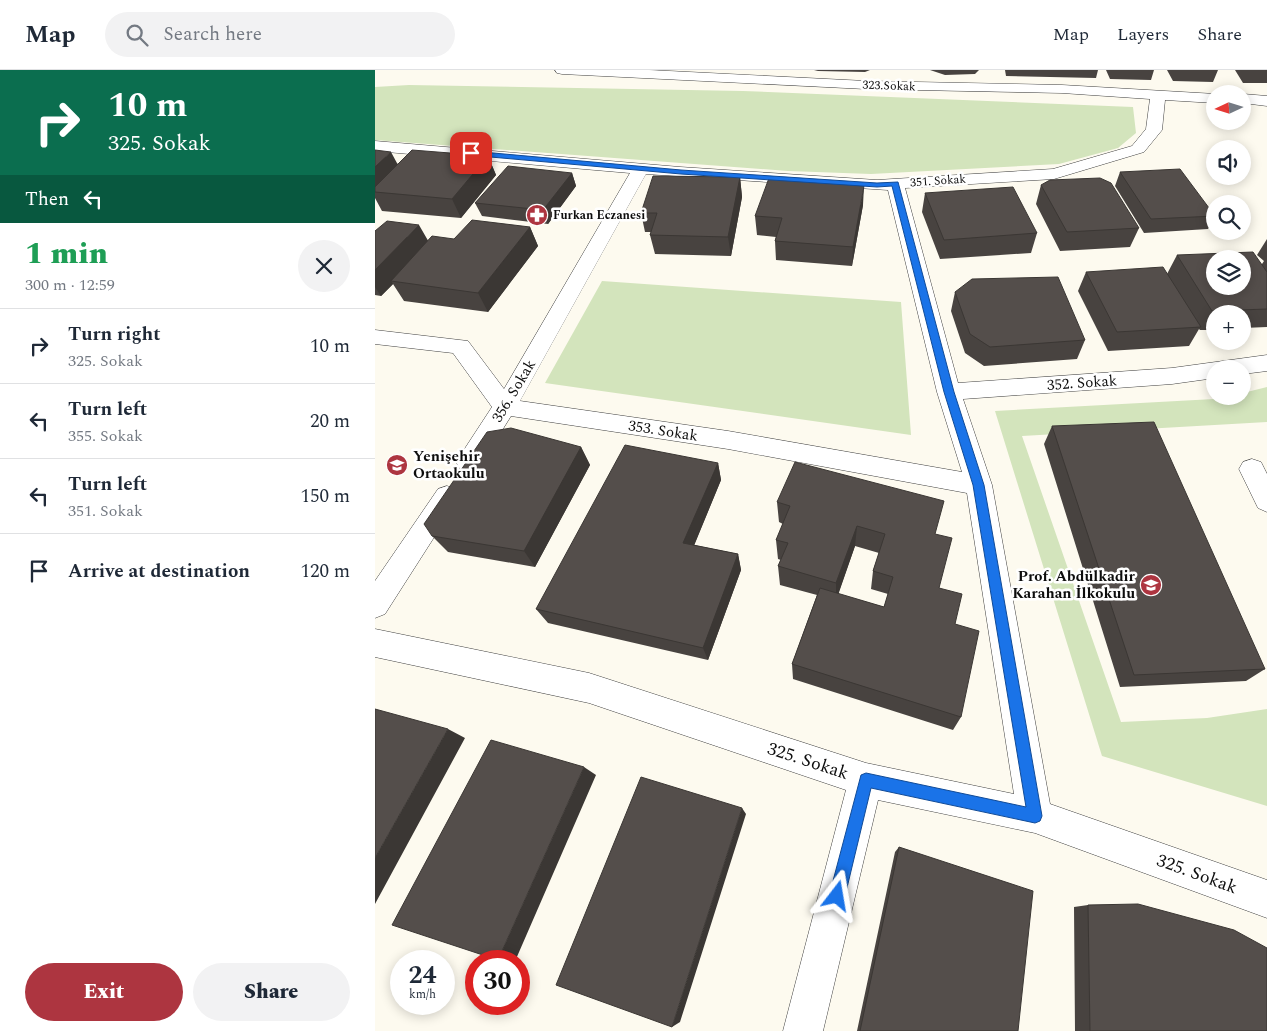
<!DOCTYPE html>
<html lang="en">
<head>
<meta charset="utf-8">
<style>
  :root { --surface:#fff; --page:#f2f2f3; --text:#1f2937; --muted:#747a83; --line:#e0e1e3; --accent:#ad3540 }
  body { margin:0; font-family:Spectral,serif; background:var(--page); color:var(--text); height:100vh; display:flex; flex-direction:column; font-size:19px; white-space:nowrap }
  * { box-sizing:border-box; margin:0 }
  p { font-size:16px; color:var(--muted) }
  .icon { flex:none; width:28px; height:28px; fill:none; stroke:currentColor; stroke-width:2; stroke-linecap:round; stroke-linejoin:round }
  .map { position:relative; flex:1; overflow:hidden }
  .sheet { display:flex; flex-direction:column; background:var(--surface); width:375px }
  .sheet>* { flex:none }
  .top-card { background:#0b6e4f; color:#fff; overflow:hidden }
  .needle { width:32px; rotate:266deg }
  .buttons { position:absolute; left:831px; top:15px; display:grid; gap:10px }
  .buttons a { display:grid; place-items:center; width:45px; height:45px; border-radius:50%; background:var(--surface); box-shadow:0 2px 12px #0003; font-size:25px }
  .speed { position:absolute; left:15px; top:880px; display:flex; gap:10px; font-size:25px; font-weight:700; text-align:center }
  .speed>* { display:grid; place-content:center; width:65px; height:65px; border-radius:50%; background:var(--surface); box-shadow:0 2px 12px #0003; line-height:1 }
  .speed small { font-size:12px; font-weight:400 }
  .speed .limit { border:8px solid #d22; background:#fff; color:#111 }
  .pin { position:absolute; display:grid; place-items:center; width:42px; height:42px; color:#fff; margin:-21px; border-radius:10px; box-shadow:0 2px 8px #0006 }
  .me { position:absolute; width:55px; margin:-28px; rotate:14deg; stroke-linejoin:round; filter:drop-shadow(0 0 4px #0008) }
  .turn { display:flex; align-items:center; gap:18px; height:105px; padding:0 25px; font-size:22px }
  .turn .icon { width:65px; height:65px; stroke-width:2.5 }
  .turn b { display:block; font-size:35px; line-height:42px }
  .then { display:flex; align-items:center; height:48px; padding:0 25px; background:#0003; gap:10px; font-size:19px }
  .round { display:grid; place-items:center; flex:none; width:52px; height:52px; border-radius:26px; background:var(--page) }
  .overview { display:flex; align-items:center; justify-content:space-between; height:85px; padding:0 25px }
  h1 { font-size:30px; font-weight:800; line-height:38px; color:#1e9e55 }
  .action { display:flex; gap:10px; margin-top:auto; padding:10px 25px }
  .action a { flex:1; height:58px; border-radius:30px; background:var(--accent); color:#fff; font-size:20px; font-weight:800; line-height:58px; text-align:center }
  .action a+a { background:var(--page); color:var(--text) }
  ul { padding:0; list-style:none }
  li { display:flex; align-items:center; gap:15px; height:75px; padding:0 25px; border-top:1px solid var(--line) }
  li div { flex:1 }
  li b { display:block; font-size:19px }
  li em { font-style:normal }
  header { display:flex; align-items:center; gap:30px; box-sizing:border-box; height:70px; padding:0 25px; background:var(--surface); border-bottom:1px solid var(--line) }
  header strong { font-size:24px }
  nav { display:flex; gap:28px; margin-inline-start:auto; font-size:18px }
  .search { width:350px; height:45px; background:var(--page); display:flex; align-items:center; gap:12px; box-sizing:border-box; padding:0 18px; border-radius:28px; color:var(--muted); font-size:19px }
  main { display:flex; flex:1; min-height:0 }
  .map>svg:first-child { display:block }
  .green { fill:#d3e4bc }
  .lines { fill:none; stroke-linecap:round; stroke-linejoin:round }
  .minor-casing { stroke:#404040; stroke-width:1 }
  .minor { fill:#fff; fill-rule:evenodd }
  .wall { fill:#484340; fill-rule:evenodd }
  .shaded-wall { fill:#3b3734 }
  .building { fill:#544e4b; stroke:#3b3734; fill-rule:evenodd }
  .route { fill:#1a73e8; stroke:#114b97 }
  .labels { text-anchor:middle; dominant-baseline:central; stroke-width:5; stroke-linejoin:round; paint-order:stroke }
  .far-street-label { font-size:12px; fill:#0d0d0d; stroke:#fff }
  .far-poi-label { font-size:12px; font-weight:bold; fill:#0d0d0d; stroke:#fff; text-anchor:start }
  .street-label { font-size:15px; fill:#0d0d0d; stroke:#fff }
  .poi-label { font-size:15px; font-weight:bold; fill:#0d0d0d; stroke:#fff; text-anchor:start }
  .near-street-label { font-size:18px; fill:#0d0d0d; stroke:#fff }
</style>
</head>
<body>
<header>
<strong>Map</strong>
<div class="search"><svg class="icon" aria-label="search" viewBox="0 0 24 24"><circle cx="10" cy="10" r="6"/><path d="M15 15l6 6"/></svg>Search here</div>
<nav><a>Map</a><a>Layers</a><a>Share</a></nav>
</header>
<main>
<section class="sheet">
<div class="top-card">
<div class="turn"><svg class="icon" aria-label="right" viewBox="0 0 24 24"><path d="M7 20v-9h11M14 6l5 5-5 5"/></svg><div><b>10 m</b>325. Sokak</div></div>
<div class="then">Then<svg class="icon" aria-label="left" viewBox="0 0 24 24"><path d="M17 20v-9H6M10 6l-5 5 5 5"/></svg></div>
</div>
<div class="overview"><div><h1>1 min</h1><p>300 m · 12:59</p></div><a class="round"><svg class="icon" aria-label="close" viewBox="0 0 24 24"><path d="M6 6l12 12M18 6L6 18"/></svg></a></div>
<ul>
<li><svg class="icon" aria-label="right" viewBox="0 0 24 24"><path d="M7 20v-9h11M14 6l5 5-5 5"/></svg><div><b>Turn right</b><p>325. Sokak</p></div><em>10 m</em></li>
<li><svg class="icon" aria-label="left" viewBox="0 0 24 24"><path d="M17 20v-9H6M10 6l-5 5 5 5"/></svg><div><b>Turn left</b><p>355. Sokak</p></div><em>20 m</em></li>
<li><svg class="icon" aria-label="left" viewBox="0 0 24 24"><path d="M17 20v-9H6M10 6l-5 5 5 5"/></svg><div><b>Turn left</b><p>351. Sokak</p></div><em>150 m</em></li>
<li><svg class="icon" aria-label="arrive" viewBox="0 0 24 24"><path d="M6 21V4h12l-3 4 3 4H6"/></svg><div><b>Arrive at destination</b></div><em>120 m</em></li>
</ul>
<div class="action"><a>Exit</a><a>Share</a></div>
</section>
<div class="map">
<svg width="892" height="961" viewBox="0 0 892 961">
  <rect width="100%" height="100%" fill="#fdfaef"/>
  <!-- green -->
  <path class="green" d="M 34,15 L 368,21 L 758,37 L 761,63 L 743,78 L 684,94 L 496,104 L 413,101 L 0,70 L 0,17 Z
    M 227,211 L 526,232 L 536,365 L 170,313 Z
    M 892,317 L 892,352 L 647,366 L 746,652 L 832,648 L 892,639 L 892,736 L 727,686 L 620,341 L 839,329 L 851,326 L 868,326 L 868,323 Z"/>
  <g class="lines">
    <!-- minor casing -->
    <g class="minor-casing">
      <path id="minor" d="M 180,0 L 274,0 L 491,11 L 687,15 L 841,24 L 840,33 L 790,30 L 787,60 L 769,82 L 679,109 L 530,118 L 583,313 L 797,298 L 892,285 L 892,301 L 868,304 L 868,299 L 840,299 L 840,308 L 797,314 L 588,329 L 617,415 L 675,734 L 892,810 L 892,848 L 660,763 L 503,730 L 448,961 L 408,961 L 471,720 L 214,633 L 0,587 L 0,559 L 214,603 L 491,693 L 639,724 L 592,423 L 353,379 L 136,346 L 103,399 L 94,402 L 85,399 L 81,392 L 117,337 L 78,283 L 0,274 L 0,260 L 93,271 L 129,319 L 255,103 L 0,81 L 0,71 L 305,97 L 502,110 L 678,99 L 757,76 L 771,59 L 775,29 L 687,23 L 491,19 L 187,4 L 182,3 ZM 271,104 L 513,120 L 562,322 L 587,402 L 353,361 L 145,331 Z
        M 868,24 L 892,26 L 892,36 L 868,33 Z
        M 877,389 L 886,392 L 892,404 L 892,442 L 883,438 L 864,399 L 868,392 Z
        M 72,416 L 81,419 L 85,426 L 81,433 L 10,544 L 0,548 L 0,511 L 63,419 Z"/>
    </g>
    <!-- minor -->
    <use href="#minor" class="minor"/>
  </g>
  <!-- wall -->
  <path class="wall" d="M 439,0 L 495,0 L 490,2 L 443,1 Z
    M 555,0 L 604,0 L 600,4 L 570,5 Z
    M 630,0 L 723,0 L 721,8 L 631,6 Z
    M 731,0 L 779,0 L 776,10 L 735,9 Z
    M 792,0 L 843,0 L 838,12 L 798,11 Z
    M 860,0 L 892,0 L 892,13 L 868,13 Z
    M 0,80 L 23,94 L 113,86 L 121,105 L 86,148 L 7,141 L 0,128 Z
    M 745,102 L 840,146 L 833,159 L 769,163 L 740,116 Z
    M 197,103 L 201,116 L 173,154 L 107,146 L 100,133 Z
    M 365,107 L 367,127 L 356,186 L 280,184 L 275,165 L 276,162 L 270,162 L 266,143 Z
    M 666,115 L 764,158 L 755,177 L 685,181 L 661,134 Z
    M 550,123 L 662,163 L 656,183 L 565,189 L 547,142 Z
    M 488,135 L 477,196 L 401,190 L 400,171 L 401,167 L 382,165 L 380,146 Z
    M 155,157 L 163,176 L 113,242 L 29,231 L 18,214 L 6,226 L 0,225 L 0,161 L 53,171 L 79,169 Z
    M 892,169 L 892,257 L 868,258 L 868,244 L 840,244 L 840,260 L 825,260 L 824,259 L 814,276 L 733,281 L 703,221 L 711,202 L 792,204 L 802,185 L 887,194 L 889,191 L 882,185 Z
    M 580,222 L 710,270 L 702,289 L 609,296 L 590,283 L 576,241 Z
    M 677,356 L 890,599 L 871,611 L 745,617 L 669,374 Z
    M 206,377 L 215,395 L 160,497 L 73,482 L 57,466 Z
    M 343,393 L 346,410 L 319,475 L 363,484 L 366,500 L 333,590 L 173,553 L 161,539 Z
    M 402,432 L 560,464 L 564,518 L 580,554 L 586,647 L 578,660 L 418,609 L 417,594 L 442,525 L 405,515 L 403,496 L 406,490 L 403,489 L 401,470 L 408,454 L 404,452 ZM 480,476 L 504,483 L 498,501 L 496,519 L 513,524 L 509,537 L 463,524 Z
    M 524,777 L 643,961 L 482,961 L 520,782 Z
    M 713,835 L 892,961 L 700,961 L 699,837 Z"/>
  <!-- shaded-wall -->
  <path class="shaded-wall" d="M 16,82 L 23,95 L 0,118 L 0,97 Z
    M 113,86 L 121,105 L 86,148 L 77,129 Z
    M 197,103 L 201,116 L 173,154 L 168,140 Z
    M 365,107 L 367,127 L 356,186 L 353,167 Z
    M 489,116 L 488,135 L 477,196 L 478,177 Z
    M 44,155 L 55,174 L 16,211 L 18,214 L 6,226 L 0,217 L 0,200 Z
    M 155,157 L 163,176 L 113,242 L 103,223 Z
    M 206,377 L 215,395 L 160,497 L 149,481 Z
    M 343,393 L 346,410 L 314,488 L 308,473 Z
    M 482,456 L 480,476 L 461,531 L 461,513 Z
    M 363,484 L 366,500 L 333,590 L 328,578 Z
    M 73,659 L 90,668 L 0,834 L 0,788 Z
    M 209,697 L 221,705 L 141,889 L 123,890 Z
    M 367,738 L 371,744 L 305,952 L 297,957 Z"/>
  <!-- building -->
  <path class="building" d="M 0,80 L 16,82 L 0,97 Z
    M 37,80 L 113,86 L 77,129 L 0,122 L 0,117 Z
    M 133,96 L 197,103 L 168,140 L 100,133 Z
    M 805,99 L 840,146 L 776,149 L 745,102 Z
    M 278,106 L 365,107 L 353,167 L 275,165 L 282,143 L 266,143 Z
    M 394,108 L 489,116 L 478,177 L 400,171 L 407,148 L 380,146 Z
    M 725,108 L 736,113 L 764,158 L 692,162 L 666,115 L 675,110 Z
    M 638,117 L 662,163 L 569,170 L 550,123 Z
    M 97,150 L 155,157 L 103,223 L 16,211 L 57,166 L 79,169 Z
    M 12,151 L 44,155 L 0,200 L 0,161 Z
    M 878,182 L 892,202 L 892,239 L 837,241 L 802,185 ZM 840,189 L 868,189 L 868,216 L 840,216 Z
    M 788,197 L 826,257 L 742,262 L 711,202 Z
    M 683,207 L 710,270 L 615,277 L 595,264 L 580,222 L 597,209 Z
    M 779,352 L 890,599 L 759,605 L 677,356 Z
    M 136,358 L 206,377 L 149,481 L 57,466 L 49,454 L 112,362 Z
    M 250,375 L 343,393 L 308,473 L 363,484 L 328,578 L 161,539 Z
    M 420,392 L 569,431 L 560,464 L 577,468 L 564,518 L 587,524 L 580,554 L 604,561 L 586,647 L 417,594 L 445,518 L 509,537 L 518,507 L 498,501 L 510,464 L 482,456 L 461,513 L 403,496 L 413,473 L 401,470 L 415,436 L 402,432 Z
    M 0,639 L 73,659 L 0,788 Z
    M 116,670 L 209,697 L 123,890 L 17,855 Z
    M 266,707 L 367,738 L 297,957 L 181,915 Z
    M 524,777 L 658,821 L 643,961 L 485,961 Z
    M 763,834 L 859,860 L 892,878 L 892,961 L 715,961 L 713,835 Z"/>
  <!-- route -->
  <path class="route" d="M 96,81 L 306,100 L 502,113 L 523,112 L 579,322 L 609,415 L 667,746 L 665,751 L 660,753 L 496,718 L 470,826 L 468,831 L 462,833 L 457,831 L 454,826 L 486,705 L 491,703 L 651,737 L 598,415 L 569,322 L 517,116 L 502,117 L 306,104 L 93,85 L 92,83 Z"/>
  <!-- icons -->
  <defs>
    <g id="pharmacy-disc" transform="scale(1.125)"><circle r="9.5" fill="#ad3540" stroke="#fff"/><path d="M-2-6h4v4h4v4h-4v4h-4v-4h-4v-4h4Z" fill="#fff"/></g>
    <g id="school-disc" transform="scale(1.125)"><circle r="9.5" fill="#ad3540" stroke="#fff"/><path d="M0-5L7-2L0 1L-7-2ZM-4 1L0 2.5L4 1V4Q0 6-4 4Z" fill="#fff"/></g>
  </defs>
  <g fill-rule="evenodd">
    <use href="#pharmacy-disc" x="162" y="145"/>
    <use href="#school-disc" x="22" y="395"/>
    <use href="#school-disc" x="776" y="515"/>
  </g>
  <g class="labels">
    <!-- far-street labels -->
    <g class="far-street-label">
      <text transform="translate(514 16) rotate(2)">323.Sokak</text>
      <text transform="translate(563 111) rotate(-4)">351. Sokak</text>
    </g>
    <!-- far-poi labels -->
    <g class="far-poi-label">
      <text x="178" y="145">Furkan Eczanesi</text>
    </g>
    <!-- street labels -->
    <g class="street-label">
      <text transform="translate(707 313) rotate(-4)">352. Sokak</text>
      <text transform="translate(139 321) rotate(-59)">356. Sokak</text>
      <text transform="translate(288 361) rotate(9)">353. Sokak</text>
    </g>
    <!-- poi labels -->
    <g class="poi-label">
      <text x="38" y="386">Yenişehir<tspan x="38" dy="17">Ortaokulu</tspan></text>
      <text x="760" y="506" text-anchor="end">Prof. Abdülkadir<tspan x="760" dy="17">Karahan İlkokulu</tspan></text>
    </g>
    <!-- near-street labels -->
    <g class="near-street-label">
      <text transform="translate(433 691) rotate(18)">325. Sokak</text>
      <text transform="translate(822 804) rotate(20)">325. Sokak</text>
    </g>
  </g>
</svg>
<div class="buttons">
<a><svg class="needle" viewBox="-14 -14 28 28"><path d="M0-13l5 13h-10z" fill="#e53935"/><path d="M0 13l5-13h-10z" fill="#747a83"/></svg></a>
<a><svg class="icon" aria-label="sound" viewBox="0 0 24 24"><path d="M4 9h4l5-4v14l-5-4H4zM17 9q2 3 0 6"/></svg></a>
<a><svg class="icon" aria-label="search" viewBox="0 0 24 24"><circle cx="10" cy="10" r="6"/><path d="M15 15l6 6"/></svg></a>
<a><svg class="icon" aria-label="layers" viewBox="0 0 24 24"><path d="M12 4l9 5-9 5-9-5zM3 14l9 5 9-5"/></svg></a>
<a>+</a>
<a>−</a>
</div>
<div class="speed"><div>24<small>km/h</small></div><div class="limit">30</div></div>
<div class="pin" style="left:96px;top:83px;background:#d93025"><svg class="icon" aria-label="arrive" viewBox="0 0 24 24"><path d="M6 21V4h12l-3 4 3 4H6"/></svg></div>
<svg class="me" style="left:462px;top:826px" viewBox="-20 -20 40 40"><path d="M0-17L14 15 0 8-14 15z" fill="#1a73e8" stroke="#fff" stroke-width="4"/></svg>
</div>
</main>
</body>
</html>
